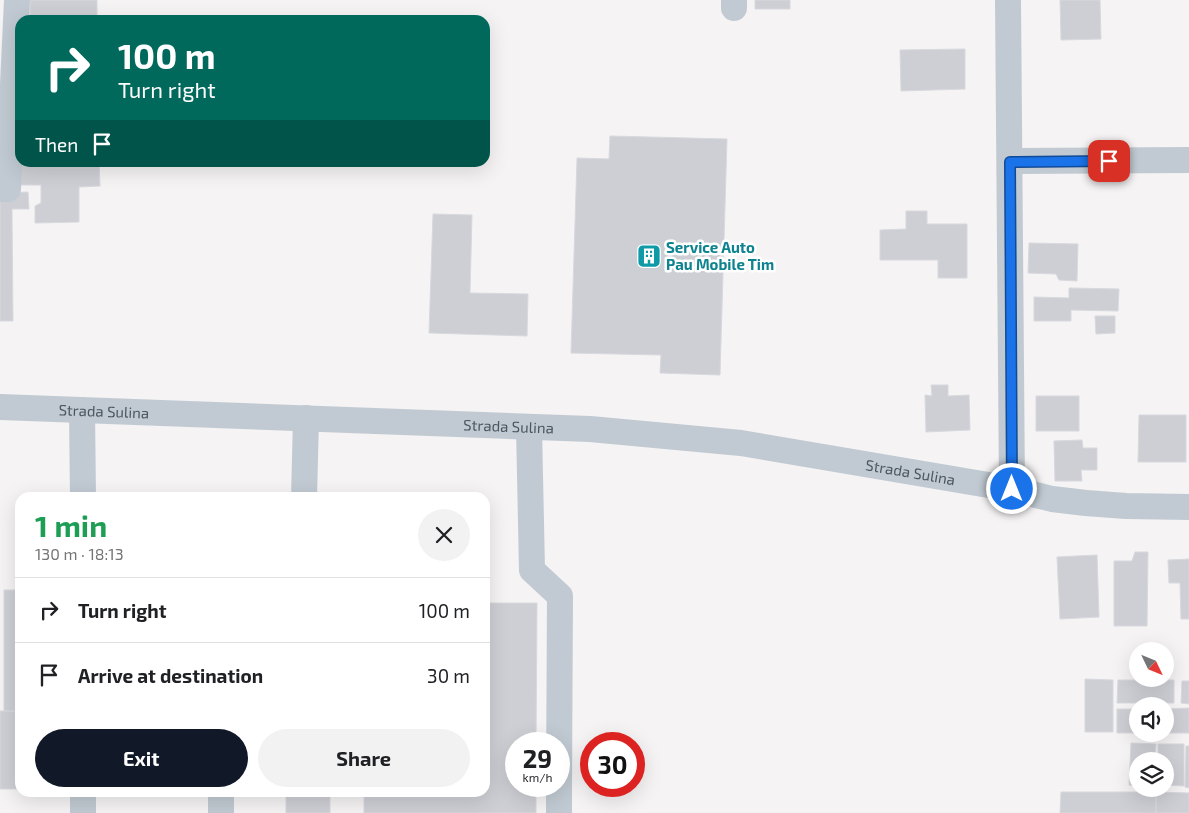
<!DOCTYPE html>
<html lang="en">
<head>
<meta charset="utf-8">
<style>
  :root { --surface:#fff; --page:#f2f2f2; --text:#202124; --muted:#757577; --line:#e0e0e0; --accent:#111827 }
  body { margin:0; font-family:"Exo 2",sans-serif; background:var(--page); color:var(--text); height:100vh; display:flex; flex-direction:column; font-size:19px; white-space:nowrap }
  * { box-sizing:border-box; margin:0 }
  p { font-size:16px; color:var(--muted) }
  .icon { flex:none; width:28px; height:28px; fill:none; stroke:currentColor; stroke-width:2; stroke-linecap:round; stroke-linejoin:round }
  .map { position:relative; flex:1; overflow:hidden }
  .side { position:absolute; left:15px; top:492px; width:475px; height:305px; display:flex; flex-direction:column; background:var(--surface); border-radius:15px; box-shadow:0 5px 20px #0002 }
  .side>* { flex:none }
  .guide { position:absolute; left:15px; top:15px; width:475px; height:152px; border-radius:15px; box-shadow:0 5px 20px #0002; background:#00695c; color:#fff; overflow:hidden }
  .needle { width:32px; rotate:133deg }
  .tools { position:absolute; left:1129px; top:642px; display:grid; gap:10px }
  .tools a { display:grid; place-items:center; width:45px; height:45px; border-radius:50%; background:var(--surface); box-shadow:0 5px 20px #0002; font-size:25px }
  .speed { position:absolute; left:505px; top:732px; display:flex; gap:10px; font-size:25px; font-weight:700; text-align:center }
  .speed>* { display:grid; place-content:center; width:65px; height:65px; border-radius:50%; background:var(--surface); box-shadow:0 5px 20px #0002; line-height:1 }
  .speed small { font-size:12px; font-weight:400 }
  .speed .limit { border:8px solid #d22; background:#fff; color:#111 }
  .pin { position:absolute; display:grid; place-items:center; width:42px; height:42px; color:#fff; margin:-21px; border-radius:10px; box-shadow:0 2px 8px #0006 }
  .me { position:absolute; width:55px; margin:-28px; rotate:0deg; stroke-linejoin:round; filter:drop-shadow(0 0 4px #0008) }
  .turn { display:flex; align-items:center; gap:18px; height:105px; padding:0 20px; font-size:22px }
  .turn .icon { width:65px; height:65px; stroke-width:2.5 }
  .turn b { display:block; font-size:35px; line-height:42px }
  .then { display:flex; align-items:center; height:48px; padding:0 20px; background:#0003; gap:10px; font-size:19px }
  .round { display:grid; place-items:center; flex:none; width:52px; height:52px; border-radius:26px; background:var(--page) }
  .overview { display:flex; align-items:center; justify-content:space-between; height:85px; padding:0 20px }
  h1 { font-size:30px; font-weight:700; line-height:38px; color:#1e9e55 }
  .button { display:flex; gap:10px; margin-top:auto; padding:10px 20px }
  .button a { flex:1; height:58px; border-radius:30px; background:var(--accent); color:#fff; font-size:20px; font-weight:700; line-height:58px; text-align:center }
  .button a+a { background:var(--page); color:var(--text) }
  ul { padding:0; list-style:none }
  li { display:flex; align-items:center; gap:15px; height:65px; padding:0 20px; border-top:1px solid var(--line) }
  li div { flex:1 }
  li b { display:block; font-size:19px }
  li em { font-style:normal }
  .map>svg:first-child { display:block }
  .building { fill:#cdcfd5; stroke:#d7d9de }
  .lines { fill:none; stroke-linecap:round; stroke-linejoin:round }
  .minor { stroke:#c1cad2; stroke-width:26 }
  .route-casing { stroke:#114b97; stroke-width:12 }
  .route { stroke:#1a73e8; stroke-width:9 }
  .labels { text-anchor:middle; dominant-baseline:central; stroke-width:5; stroke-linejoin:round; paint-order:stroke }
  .culture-label { font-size:15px; font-weight:bold; fill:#0d838f; stroke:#fff; text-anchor:start }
  .street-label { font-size:15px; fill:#4a5661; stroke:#fff }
</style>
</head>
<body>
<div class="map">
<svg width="1189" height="813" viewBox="0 0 1189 813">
  <rect width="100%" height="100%" fill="#f5f3f3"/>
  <!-- building -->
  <path class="building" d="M 30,0 L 97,0 L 97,20 L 30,20 Z
    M 755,0 L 790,0 L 790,9 L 755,9 Z
    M 1060,0 L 1100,0 L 1101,39 L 1061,40 Z
    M 965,49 L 965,89 L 901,91 L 900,50 Z
    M 610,136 L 727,139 L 720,375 L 660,373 L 661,355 L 571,353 L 577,158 L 609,159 Z
    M 20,162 L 99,162 L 100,186 L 79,187 L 79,222 L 35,223 L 35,206 L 41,203 L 41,185 L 20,185 Z
    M 28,192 L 29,209 L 12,209 L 13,321 L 0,321 L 0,193 Z
    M 906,211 L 927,211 L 927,224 L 967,224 L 967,278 L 938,278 L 938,260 L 880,260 L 880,230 L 906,229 Z
    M 433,214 L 472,215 L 470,293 L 528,294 L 527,336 L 429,333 Z
    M 1029,243 L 1078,244 L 1077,281 L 1059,280 L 1056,274 L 1028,273 Z
    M 1069,288 L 1119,289 L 1118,311 L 1071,310 L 1071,321 L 1034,321 L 1034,297 L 1069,298 Z
    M 1095,316 L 1115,316 L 1115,333 L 1096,334 Z
    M 931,385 L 948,385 L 948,396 L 969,395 L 970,430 L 926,432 L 925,395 L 932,396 Z
    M 1036,396 L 1079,396 L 1079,431 L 1036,431 Z
    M 1139,415 L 1186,415 L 1186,462 L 1138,462 Z
    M 1082,440 L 1083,448 L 1097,448 L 1097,470 L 1081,470 L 1082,481 L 1055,481 L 1054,441 Z
    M 1135,552 L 1148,552 L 1147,626 L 1114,626 L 1114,561 L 1132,561 Z
    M 1097,555 L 1099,617 L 1060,619 L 1057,557 Z
    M 1189,559 L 1189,619 L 1181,619 L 1180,583 L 1169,583 L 1168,560 Z
    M 4,590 L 20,590 L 20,711 L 4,711 Z
    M 485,603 L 537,603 L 536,744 L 516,744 L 516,786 L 536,786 L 536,813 L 364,813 L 364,792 L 485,792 Z
    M 1085,679 L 1113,680 L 1113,732 L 1085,732 Z
    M 1118,680 L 1174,680 L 1174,703 L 1117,703 Z
    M 1182,681 L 1189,681 L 1189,704 L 1181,703 Z
    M 1189,708 L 1189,733 L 1165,733 L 1165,709 Z
    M 1117,709 L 1138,709 L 1138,733 L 1117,733 Z
    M 0,711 L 20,711 L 20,789 L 0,789 Z
    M 1131,743 L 1156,744 L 1155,761 L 1138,761 L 1138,786 L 1129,785 Z
    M 1158,744 L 1184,744 L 1184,786 L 1165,785 L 1165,761 L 1158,761 Z
    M 1186,746 L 1189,746 L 1189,788 L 1185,787 Z
    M 286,792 L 330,792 L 330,813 L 286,813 Z
    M 1061,792 L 1156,792 L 1156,813 L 1060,813 Z
    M 1156,792 L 1189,793 L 1189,813 L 1156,813 Z"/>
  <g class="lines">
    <!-- minor -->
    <g class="minor">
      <path d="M 734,0 L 734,8"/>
      <path d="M 1008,0 L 1012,489"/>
      <path d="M 1010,161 L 1189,160"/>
      <path d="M 0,189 L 8,189 L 17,0"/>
      <path id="s1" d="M 0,407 L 590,429 L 741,443 L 1012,489 L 1052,499 L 1086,503 L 1126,506 L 1189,507"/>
      <path d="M 82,410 L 83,498"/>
      <path d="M 529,427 L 532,570 L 560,596 L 559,785"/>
      <path d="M 304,498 L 306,418"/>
      <path d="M 83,792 L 83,813"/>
      <path d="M 221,813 L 221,792"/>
      <path d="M 559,813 L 559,786"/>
    </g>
  </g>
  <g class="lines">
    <!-- route casing -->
    <g class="route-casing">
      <path id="route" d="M 1012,489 L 1010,162 L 1109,161"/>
    </g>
    <!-- route -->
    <use href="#route" class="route"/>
  </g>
  <!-- icons -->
  <defs>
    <g id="building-square" transform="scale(1.25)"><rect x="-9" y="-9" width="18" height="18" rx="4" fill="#0f9aa8" stroke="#fff"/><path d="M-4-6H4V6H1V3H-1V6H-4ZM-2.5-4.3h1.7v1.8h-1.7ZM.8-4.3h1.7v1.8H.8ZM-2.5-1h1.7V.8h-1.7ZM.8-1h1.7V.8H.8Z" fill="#fff"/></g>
  </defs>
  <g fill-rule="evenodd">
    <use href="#building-square" x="649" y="256"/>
  </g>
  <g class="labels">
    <!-- culture labels -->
    <g class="culture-label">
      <text x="666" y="247">Service Auto<tspan x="666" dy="17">Pau Mobile Tim</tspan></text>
    </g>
    <!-- street labels -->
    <g class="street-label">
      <text stroke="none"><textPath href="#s1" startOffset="104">Strada Sulina</textPath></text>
      <text stroke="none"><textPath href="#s1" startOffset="509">Strada Sulina</textPath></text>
      <text stroke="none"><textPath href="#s1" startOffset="914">Strada Sulina</textPath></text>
    </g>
  </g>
</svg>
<div class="tools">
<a><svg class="needle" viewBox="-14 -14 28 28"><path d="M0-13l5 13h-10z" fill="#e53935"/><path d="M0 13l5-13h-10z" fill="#757577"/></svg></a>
<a><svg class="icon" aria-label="sound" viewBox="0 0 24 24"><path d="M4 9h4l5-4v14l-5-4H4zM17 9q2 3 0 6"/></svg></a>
<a><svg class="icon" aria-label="layers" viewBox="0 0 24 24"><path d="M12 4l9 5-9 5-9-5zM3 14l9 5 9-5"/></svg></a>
</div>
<div class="speed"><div>29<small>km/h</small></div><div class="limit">30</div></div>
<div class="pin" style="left:1109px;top:161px;background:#d93025"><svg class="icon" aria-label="arrive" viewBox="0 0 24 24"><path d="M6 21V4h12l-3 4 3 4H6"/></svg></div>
<svg class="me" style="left:1012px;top:489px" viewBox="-20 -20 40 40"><circle r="17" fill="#1a73e8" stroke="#fff" stroke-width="3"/><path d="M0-11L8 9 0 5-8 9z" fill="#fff"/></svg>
<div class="guide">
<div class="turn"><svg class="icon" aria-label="right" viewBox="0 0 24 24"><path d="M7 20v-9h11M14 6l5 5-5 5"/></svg><div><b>100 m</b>Turn right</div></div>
<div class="then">Then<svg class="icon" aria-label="arrive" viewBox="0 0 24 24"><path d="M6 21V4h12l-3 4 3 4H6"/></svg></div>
</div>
<section class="side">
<div class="overview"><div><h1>1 min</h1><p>130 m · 18:13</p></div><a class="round"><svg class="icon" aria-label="close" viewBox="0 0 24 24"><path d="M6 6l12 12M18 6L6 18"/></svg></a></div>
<ul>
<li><svg class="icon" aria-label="right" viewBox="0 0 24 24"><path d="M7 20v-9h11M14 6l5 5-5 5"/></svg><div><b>Turn right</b></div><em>100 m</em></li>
<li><svg class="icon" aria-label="arrive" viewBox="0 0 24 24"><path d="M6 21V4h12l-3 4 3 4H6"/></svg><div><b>Arrive at destination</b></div><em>30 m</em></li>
</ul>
<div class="button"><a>Exit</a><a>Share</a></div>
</section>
</div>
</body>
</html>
